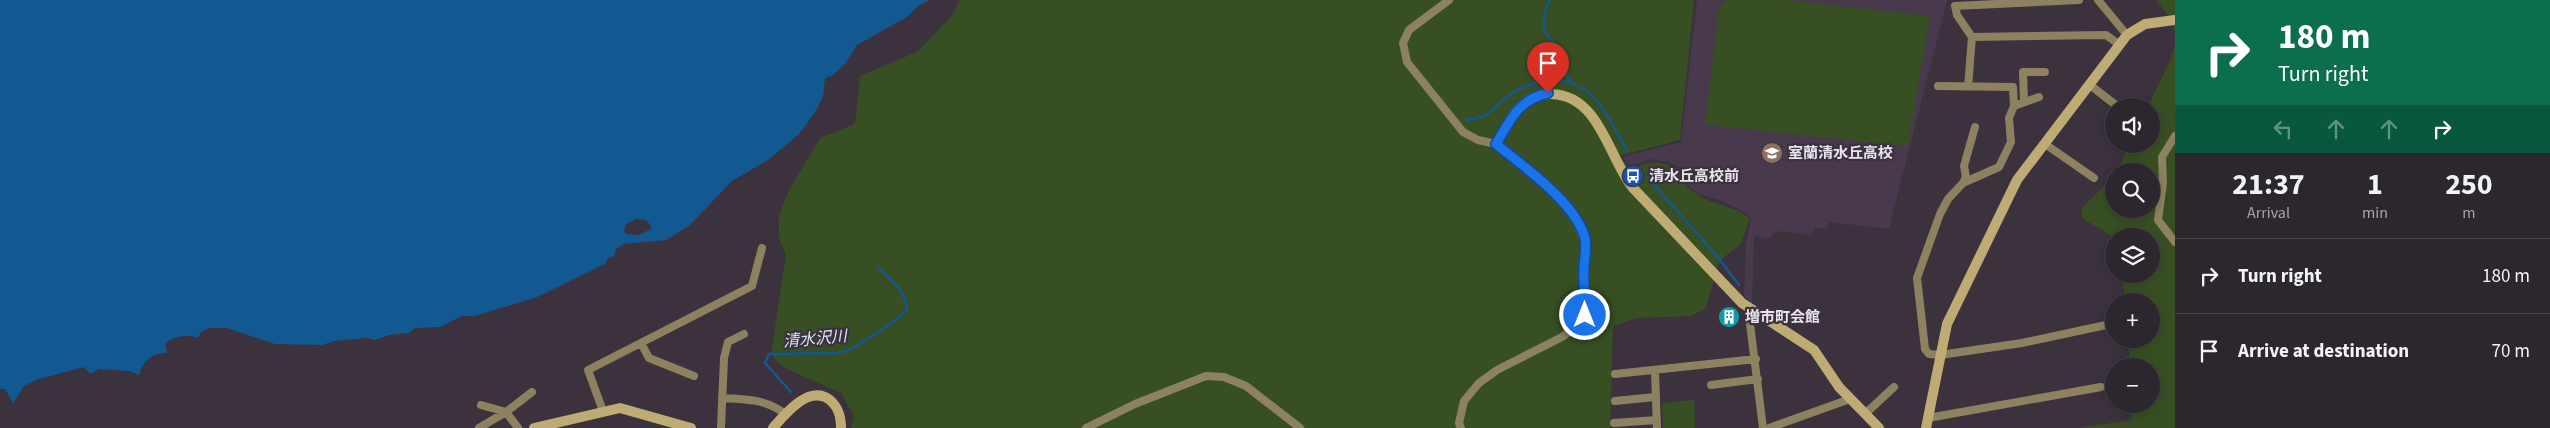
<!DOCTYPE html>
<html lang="en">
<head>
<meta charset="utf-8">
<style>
  :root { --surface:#2c262e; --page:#38323a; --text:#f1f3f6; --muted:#a6a5aa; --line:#48434a }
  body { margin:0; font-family:"Source Sans 3","Noto Sans JP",sans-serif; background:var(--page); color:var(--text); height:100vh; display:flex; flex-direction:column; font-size:19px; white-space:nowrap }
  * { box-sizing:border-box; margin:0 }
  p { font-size:16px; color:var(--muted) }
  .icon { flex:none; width:28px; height:28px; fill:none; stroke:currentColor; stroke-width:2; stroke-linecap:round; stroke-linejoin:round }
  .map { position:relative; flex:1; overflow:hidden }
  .side { display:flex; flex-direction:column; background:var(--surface); width:375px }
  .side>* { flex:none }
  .banner { background:#0b6e4f; color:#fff; overflow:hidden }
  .buttons { position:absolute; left:2105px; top:98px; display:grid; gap:10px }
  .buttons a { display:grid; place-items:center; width:55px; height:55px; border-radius:50%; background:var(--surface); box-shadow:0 2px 12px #0003,0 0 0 1px var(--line); font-size:25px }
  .pin { position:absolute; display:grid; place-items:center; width:42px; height:42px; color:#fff; margin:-51px -21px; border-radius:50% 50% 50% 0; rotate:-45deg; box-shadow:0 0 5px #0007 }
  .pin .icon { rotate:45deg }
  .me { position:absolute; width:55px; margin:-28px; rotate:0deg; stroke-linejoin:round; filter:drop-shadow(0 0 4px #0008) }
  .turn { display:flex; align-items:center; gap:18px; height:105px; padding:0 20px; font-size:22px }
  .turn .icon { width:65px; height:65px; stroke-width:2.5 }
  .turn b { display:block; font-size:35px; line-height:42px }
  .lanes { display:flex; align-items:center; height:48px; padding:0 20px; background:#0003; justify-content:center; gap:25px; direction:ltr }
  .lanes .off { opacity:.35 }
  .eta { display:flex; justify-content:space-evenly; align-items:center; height:85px; text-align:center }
  .eta b { font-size:30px; font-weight:700; line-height:35px }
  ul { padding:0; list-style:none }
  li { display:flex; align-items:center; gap:15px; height:75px; padding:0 20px; border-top:1px solid var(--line) }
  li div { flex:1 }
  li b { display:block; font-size:19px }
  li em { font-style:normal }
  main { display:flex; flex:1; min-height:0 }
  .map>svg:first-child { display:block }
  .built { fill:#483a4c }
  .green { fill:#384f23 }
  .water { fill:#125991; fill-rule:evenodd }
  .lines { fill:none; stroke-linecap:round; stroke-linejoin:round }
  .stream { stroke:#125991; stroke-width:2.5 }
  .street { stroke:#8d825f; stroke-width:8 }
  .secondary { stroke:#beac74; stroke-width:10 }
  .route-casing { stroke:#114b97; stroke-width:12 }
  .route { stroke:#1a73e8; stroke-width:9 }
  .labels { text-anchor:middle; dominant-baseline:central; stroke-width:4.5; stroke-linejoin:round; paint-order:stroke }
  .poi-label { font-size:15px; font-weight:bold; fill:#e9e3eb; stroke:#3b323e; text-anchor:start }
  .water-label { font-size:16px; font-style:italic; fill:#d5e6f6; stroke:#3b323e }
</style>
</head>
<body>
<main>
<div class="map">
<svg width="2175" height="428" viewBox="0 0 2175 428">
  <rect width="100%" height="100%" fill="#3b323e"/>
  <!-- built -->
  <path class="built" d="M 1697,0 L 1947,0 L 1889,229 L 1830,222 L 1826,229 L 1816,228 L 1810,235 L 1775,231 L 1771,237 L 1766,239 L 1754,235 L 1752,303 L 1744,296 L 1746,242 L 1751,219 L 1747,214 L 1723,201 L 1698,194 L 1679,177 L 1681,168 L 1668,162 L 1650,159 L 1630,167 L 1622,157 L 1681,142 Z"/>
  <!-- green -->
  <path class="green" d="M 960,0 L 1694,0 L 1680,140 L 1619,156 L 1630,169 C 1648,162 1662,159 1680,170 L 1678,176 C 1688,189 1700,198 1715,203 C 1728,208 1740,209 1750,219 L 1740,245 L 1720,260 L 1705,309 L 1691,316 L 1636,318 L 1613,326 L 1610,428 L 851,428 L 854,416 L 841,393 L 787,369 L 778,363 L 771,354 L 786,254 L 779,239 L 779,217 L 788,192 L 820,138 L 855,124 L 860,76 L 917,52 L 950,18 Z
    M 1727,0 L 1785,0 L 1930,16 L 1908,146 L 1705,125 L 1719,7 Z
    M 2156,0 L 2175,0 L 2175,34 L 2172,20 Z
    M 2175,46 L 2175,428 L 2079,428 L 2132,420 L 2131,404 L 2151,404 L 2151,366 L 2130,366 L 2128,339 L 2151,339 L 2151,301 L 2125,301 L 2122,274 L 2151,274 L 2151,236 L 2114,236 L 2114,239 C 2105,229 2092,226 2082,218 L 2082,208 L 2114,176 L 2114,209 L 2151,209 L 2151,171 L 2117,171 L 2130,144 L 2151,144 L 2151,106 L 2148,106 L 2170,61 Z
    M 1694,400 L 1695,428 L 1663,428 L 1662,403 Z"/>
  <!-- water -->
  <path class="water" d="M 0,0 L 930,0 L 918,6 L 907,17 L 857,45 L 845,64 L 832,76 L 825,78 L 823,97 L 814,114 L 799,134 L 768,160 L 732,181 L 690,225 L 666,240 L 624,244 L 616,249 L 614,256 L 608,258 L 605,264 L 537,297 L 475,316 L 462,316 L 440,327 L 415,328 L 409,333 L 389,335 L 375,340 L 367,338 L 334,341 L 322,345 L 275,344 L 227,328 L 209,328 L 201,332 L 198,338 C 188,334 173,336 165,344 L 167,353 C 152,353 143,360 139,375 L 129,371 L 99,369 L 90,374 L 84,367 L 39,379 L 24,386 L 13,403 L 5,389 L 0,389 ZM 636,219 L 645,220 L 650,224 L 651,229 L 639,235 L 626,234 L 624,230 L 626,224 Z"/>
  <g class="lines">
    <!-- stream -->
    <path class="stream" d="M 1550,0 C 1543,14 1539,32 1554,42 C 1556,52 1565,70 1570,81
      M 1466,120 C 1494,117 1491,107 1511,94 C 1538,76 1575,74 1597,101 C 1609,115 1617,134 1627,150
      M 1648,178 L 1717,256 L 1739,285
      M 791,392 L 765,363 L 769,354 L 838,353 L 850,350 L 890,324 L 907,310 C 906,291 891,280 878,268"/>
    <!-- street -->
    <path class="street" d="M 1449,0 L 1409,30 L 1403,43 L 1407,62 L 1463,132 L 1478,140 L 1496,144 L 1545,184 L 1573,215 L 1585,241 L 1583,270 L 1585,315 L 1576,327 L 1562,337 L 1497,370 L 1479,383 L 1464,401 L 1459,423 L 1461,428
      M 2098,0 L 2127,35
      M 1972,37 L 1957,15 L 1955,6 L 2079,0
      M 2090,85 L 2117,106
      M 1938,86 L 2013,87 L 2014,106
      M 1968,87 L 1972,37 L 2106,35 L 2120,45
      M 2039,97 L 2014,106 L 2009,118 L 2011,142 L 1999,167 L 1963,183 L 1948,199 L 1940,214 L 1917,278 L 1925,349 L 1929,354 L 1940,355 L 2022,343 L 2106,325
      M 2024,102 L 2023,72 L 2045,72
      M 2175,136 L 2162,157 L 2163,183 L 2158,220 L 2175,242
      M 2045,144 L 2094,178
      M 1963,183 L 1966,177 L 1964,166 L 1975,127
      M 1748,308 L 1763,428
      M 641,343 L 649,358 L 694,376
      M 1655,371 L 1657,428
      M 1615,374 L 1756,359
      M 1711,385 L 1758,379
      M 722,398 C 745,399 767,399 785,414
      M 1615,401 L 1655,397
      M 481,405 L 506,412 L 532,392
      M 603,411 L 588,370 L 752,286 L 762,248
      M 1865,414 L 1894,387
      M 1928,418 L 2101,387
      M 1614,423 L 1657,420
      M 479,428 L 506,412 L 518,428
      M 721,428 L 724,358 L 728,342 L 744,334
      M 1086,428 L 1135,404 L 1206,376 L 1224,377 L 1246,386 L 1300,428
      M 1769,428 L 1850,399"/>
    <!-- secondary -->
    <path class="secondary" d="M 1496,144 C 1509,121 1521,92 1552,94 C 1600,96 1608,157 1633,188 L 1742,303 L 1814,350 L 1839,387 L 1879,428
      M 534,428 L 620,408 L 691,428
      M 773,428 C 785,414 809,384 830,400 C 839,408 841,417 841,428
      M 1926,428 L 1947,324 L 2017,180 L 2127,35 L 2145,24 L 2175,20"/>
  </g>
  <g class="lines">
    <!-- route casing -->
    <g class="route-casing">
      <path id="route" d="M 1548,93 C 1519,99 1510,120 1496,144 C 1524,167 1575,202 1585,238 C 1587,248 1584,259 1584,269 C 1583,284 1586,299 1585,315"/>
    </g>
    <!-- route -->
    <use href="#route" class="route"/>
  </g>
  <!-- icons -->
  <defs>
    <g id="school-disc" transform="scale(1.125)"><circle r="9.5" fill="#8d6e63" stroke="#3b323e"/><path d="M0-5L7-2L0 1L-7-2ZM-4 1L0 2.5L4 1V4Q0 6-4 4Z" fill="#fff"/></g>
    <g id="bus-disc" transform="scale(1.125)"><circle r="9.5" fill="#1a4fb4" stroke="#3b323e"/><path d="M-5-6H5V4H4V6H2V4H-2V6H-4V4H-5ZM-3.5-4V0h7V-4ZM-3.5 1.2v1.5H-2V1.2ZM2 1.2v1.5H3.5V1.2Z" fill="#fff"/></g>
    <g id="building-disc" transform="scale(1.125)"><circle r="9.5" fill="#0f9aa8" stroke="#3b323e"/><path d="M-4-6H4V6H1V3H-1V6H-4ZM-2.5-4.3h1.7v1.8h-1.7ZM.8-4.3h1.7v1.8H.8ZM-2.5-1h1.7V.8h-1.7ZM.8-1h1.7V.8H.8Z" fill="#fff"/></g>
  </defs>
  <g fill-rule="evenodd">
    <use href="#school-disc" x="1772" y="153"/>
    <use href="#bus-disc" x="1633" y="176"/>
    <use href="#building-disc" x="1729" y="317"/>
  </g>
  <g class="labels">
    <!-- poi labels -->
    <g class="poi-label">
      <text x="1788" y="153">室蘭清水丘高校</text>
      <text x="1649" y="176">清水丘高校前</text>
      <text x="1745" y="317">増市町会館</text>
    </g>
    <!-- water labels -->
    <g class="water-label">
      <text transform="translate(815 339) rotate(-5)">清水沢川</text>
    </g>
  </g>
</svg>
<div class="buttons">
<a><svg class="icon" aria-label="sound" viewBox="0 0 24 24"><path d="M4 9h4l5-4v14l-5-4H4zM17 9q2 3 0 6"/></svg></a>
<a><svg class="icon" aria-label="search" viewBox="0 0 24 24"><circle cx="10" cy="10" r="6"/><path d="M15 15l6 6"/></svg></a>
<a><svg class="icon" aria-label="layers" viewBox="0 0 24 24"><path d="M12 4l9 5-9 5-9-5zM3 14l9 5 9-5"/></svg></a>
<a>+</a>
<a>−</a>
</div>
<div class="pin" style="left:1548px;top:93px;background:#d93025"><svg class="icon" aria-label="arrive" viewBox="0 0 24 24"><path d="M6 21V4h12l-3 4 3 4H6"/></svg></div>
<svg class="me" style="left:1585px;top:315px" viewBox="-20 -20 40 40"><circle r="17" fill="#1a73e8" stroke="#fff" stroke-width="3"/><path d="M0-11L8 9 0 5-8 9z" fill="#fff"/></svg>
</div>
<section class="side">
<div class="banner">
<div class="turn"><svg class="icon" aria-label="right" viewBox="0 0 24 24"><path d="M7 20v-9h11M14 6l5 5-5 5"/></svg><div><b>180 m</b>Turn right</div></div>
<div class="lanes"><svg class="icon off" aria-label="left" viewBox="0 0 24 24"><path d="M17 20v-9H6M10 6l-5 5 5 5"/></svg><svg class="icon off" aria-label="ahead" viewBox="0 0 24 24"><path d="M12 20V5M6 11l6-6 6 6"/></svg><svg class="icon off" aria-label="ahead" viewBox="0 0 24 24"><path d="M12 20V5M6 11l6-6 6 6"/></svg><svg class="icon" aria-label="right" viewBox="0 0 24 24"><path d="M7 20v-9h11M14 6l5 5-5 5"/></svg></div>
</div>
<div class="eta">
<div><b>21:37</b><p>Arrival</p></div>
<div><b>1</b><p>min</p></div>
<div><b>250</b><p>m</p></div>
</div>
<ul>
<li><svg class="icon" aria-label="right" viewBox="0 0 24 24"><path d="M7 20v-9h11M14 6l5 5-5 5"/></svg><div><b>Turn right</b></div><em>180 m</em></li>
<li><svg class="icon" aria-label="arrive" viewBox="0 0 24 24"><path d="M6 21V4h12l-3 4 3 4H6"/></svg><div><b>Arrive at destination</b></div><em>70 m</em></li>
</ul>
</section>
</main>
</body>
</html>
